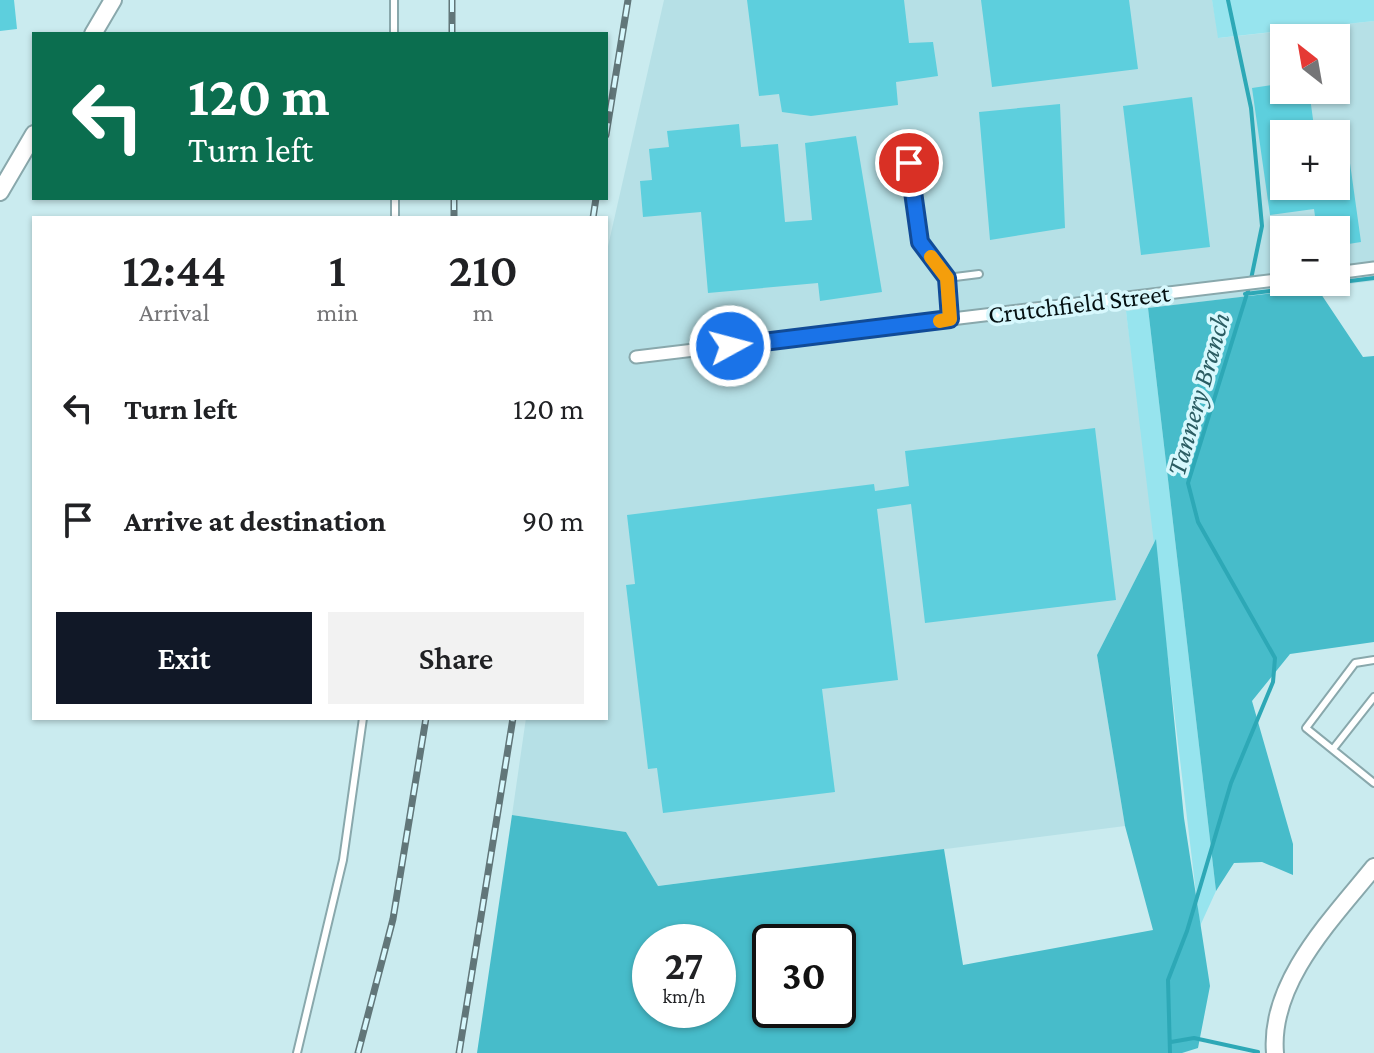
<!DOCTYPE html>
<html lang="en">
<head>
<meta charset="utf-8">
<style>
  :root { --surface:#fff; --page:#f2f2f2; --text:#202124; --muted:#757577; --accent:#111827 }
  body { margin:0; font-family:"Crimson Pro",serif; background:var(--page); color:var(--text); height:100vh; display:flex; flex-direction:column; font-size:30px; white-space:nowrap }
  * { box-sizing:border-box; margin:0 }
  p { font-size:26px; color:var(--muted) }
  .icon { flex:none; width:44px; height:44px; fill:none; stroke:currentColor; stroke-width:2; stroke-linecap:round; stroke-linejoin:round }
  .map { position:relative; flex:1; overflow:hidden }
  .details { position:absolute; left:32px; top:216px; width:576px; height:504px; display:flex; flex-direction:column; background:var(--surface); border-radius:0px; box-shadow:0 2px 6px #0004 }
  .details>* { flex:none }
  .guide { position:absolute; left:32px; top:32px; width:576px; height:168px; border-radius:0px; box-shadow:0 2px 6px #0004; background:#0b6e4f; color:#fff; overflow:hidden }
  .needle { width:52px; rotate:329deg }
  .buttons { position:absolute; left:1270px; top:24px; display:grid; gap:16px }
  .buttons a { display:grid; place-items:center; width:80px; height:80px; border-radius:0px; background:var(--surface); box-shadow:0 2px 6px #0004; font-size:40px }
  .speed { position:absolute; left:632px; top:924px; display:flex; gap:16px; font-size:40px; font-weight:700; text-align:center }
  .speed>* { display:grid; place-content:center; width:104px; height:104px; border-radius:50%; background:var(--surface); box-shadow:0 2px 6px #0004; line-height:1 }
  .speed small { font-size:20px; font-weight:400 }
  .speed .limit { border:4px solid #111; border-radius:12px; background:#fff; color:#111 }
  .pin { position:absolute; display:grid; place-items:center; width:68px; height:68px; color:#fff; margin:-34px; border:4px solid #fff; border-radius:50%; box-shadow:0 2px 8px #0007 }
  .me { position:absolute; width:88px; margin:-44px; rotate:83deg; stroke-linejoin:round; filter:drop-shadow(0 0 6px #0008) }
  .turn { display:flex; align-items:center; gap:28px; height:168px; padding:0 24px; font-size:36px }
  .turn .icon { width:104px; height:104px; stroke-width:2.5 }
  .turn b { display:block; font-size:56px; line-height:68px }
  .eta { display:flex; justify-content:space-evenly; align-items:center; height:136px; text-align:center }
  .eta b { font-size:48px; font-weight:600; line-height:56px }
  .primary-button { display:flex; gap:16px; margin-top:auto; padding:16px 24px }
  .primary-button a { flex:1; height:92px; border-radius:0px; background:var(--accent); color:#fff; font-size:32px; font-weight:600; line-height:92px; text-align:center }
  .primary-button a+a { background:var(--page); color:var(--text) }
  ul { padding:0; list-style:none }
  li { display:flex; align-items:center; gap:24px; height:112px; padding:0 24px }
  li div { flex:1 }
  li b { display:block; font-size:30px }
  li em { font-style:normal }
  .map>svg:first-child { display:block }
  .built { fill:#b6e0e6; fill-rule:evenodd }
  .green { fill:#97e4ee }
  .forest { fill:#47bcca; fill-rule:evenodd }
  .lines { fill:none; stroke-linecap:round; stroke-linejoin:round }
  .stream { stroke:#2da8b6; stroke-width:4 }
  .building { fill:#5dcfdd }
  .lane-casing { stroke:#89a8ac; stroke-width:10 }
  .street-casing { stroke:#89a8ac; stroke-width:15 }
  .secondary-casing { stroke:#89a8ac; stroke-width:20 }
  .lane { stroke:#fff; stroke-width:6 }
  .street { stroke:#fff; stroke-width:11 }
  .secondary { stroke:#fff; stroke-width:16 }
  .rail-casing { stroke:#617679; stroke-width:7 }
  .rail { stroke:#d7f8fd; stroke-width:4; stroke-dasharray:12; stroke-linecap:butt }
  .route-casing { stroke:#114b97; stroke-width:20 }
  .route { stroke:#1a73e8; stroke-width:14 }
  .slow { stroke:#f59e0b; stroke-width:14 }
  .labels { text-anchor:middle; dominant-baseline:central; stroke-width:7; stroke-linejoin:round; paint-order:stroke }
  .street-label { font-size:26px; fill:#051012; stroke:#d7f8fd }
  .water-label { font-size:28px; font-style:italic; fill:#2a5c62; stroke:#d7f8fd }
</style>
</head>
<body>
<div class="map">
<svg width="1374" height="1053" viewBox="0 0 1374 1053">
  <rect width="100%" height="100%" fill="#caebef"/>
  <!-- built -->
  <path class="built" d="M 664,0 L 1212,0 L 1219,38 L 1374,21 L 1374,281 L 1126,311 L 1156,539 L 1097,655 L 1125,826 L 657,886 L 626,832 L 512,815 L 526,718 L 606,718 L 606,255 ZM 1284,38 L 1336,38 L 1336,90 L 1284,90 ZM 1284,134 L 1336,134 L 1336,186 L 1284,186 ZM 1284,230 L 1336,230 L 1336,282 L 1284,282 Z"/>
  <!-- green -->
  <path class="green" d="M 1212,0 L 1374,0 L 1374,21 L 1218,38 Z
    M 1148,308 L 1216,891 L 1200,926 L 1126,311 Z"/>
  <!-- forest -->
  <path class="forest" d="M 1317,288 L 1363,357 L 1374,356 L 1374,642 L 1290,654 L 1252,701 L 1293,844 L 1293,875 L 1262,862 L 1234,863 L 1216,891 L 1148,308 Z
    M 1156,539 L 1184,818 L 1210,986 L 1198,1048 L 1182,1053 L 477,1053 L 512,815 L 626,832 L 658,886 L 944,849 L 963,965 L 1153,930 L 1125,826 L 1097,655 ZM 650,942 L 718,942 L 718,1010 L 650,1010 ZM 770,942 L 838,942 L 838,1010 L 770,1010 Z"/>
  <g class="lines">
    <!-- stream -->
    <path class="stream" d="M 1245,294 L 1374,278
      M 1171,1042 L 1194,1038 L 1258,1052
      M 1170,1053 L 1168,980 L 1187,931 L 1231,783 L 1273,682 L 1275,658 L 1198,522 L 1188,483 L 1250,284 L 1262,226 L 1251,108 L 1228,0"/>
  </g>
  <!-- building -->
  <path class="building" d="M 0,0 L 14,0 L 17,29 L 0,31 Z
    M 747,0 L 904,0 L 909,43 L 933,42 L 938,76 L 896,82 L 898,105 L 811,116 L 782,112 L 779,94 L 759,96 Z
    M 981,0 L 1129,0 L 1138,69 L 992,87 Z
    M 1284,83 L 1284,90 L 1309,90 L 1315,134 L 1284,134 L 1284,186 L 1336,186 L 1336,158 L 1349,156 L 1361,242 L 1336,246 L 1336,230 L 1317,230 L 1314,209 L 1270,215 L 1252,88 Z
    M 1192,97 L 1210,247 L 1141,255 L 1123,106 Z
    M 1060,104 L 1065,228 L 990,240 L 979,112 Z
    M 739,124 L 741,147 L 778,144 L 785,222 L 812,220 L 805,143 L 856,136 L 882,292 L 820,301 L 818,283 L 708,293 L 701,212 L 643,217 L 640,181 L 652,180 L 649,149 L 669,147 L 667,131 Z
    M 1095,428 L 1116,600 L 925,623 L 911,504 L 877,509 L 898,680 L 822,689 L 835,792 L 663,813 L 657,768 L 648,769 L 626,585 L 635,584 L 627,515 L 874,484 L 875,491 L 909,486 L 905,451 Z"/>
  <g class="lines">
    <!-- lane casing -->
    <g class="lane-casing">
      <path id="lane" d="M 394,0 L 394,34
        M 909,163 L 920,242 L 947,278
        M 395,218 L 395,198
        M 950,319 L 947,278 L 979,274
        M 1374,660 L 1355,663 L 1306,728 L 1374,783
        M 1333,749 L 1374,697
        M 297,1053 L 343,860 L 363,718"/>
    </g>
    <!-- street casing -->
    <g class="street-casing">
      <path id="street" d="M 1336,273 L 1374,268
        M 636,357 L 1284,279"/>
    </g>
    <!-- secondary casing -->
    <g class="secondary-casing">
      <path id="secondary" d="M 93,34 L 113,0
        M 0,192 L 34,134
        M 1275,1053 C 1269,982 1333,918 1374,867"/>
    </g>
    <!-- lane -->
    <use href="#lane" class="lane"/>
    <!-- street -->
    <use href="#street" class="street"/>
    <!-- secondary -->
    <use href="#secondary" class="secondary"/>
    <!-- rail casing -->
    <g class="rail-casing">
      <path id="rail" d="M 452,0 L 452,34
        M 606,135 L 628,0
        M 454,198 L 454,218
        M 593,218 L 596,198
        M 358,1053 L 393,919 L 426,718
        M 459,1053 L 513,718"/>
    </g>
    <!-- rail -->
    <use href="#rail" class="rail"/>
  </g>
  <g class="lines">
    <!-- route casing -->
    <g class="route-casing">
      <path id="route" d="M 730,346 L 950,319 L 947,278 L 920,242 L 909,163"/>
    </g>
    <!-- route -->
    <use href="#route" class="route"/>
    <!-- slow -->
    <path class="slow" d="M 931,257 L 947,278 L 950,319 L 940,321"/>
  </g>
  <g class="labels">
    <!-- street labels -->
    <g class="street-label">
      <text transform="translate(1079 304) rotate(-7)">Crutchfield Street</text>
    </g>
    <!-- water labels -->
    <g class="water-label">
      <text transform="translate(1198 394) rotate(-74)">Tannery Branch</text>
    </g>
  </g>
</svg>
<div class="buttons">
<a><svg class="needle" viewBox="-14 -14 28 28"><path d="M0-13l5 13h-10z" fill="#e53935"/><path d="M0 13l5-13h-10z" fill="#757577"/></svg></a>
<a>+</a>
<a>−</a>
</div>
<div class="speed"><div>27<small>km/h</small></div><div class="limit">30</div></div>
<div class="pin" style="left:909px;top:163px;background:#d93025"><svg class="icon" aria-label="arrive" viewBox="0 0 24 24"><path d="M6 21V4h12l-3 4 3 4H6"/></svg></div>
<svg class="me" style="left:730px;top:346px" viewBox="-20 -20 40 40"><circle r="17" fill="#1a73e8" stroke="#fff" stroke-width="3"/><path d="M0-11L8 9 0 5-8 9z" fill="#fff"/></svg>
<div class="guide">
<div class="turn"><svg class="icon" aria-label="left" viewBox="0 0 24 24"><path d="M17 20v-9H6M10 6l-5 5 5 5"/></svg><div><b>120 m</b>Turn left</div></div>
</div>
<section class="details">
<div class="eta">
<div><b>12:44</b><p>Arrival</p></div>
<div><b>1</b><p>min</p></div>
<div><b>210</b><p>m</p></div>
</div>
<ul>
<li><svg class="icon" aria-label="left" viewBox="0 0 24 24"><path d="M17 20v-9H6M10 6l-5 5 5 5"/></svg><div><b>Turn left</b></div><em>120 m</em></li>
<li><svg class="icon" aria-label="arrive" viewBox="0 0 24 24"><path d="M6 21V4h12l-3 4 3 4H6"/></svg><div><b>Arrive at destination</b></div><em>90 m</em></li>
</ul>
<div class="primary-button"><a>Exit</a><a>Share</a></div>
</section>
</div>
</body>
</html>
